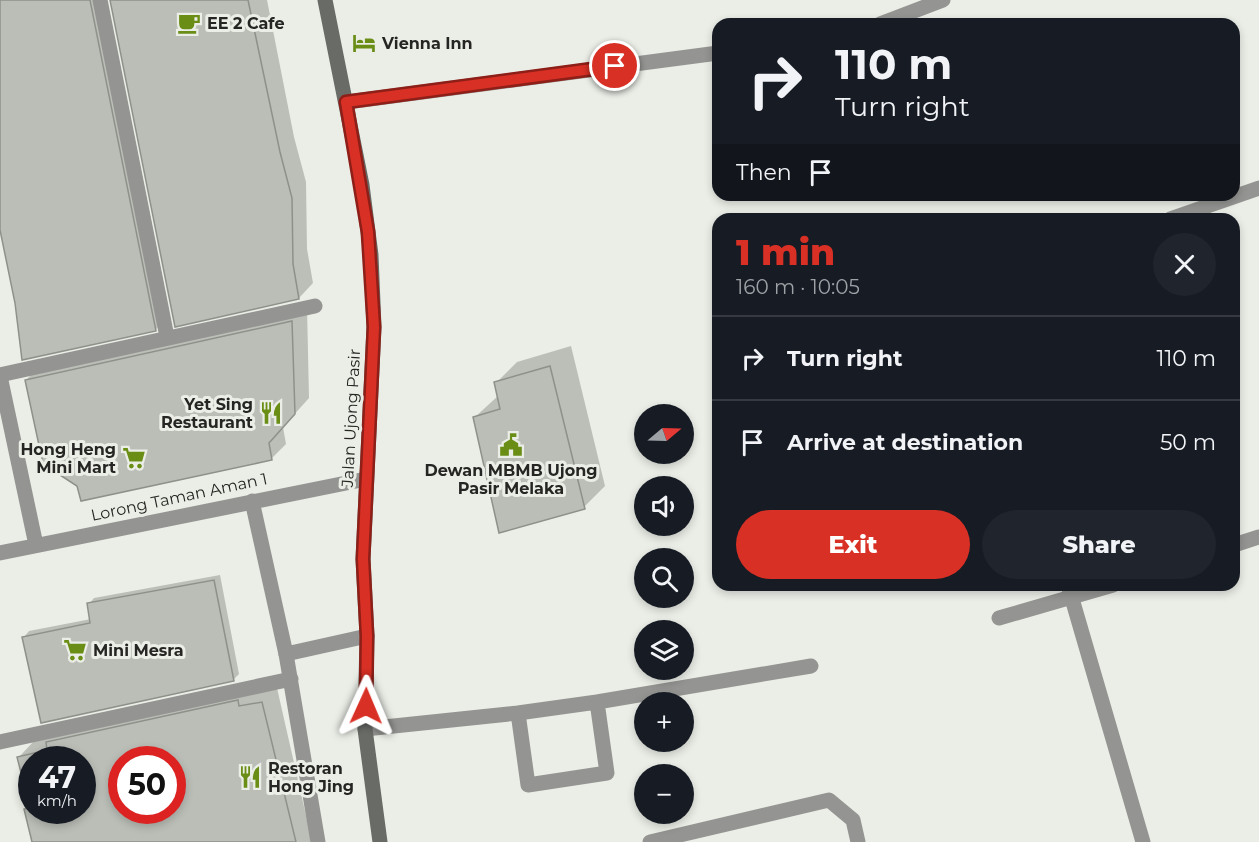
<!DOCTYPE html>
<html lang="en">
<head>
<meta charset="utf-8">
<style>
  :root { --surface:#171b24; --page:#20242c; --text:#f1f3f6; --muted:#9ea1a6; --line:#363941; --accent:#d93025 }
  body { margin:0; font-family:Montserrat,sans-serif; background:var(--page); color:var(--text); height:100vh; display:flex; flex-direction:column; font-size:22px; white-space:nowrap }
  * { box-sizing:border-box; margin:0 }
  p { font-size:20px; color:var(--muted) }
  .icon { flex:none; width:33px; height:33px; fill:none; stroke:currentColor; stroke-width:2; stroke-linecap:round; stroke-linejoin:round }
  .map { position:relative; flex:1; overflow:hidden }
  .drawer { position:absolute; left:712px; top:213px; width:528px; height:378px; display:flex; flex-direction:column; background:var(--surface); border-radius:18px; box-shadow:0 3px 9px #0003 }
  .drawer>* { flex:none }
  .top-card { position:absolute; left:712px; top:18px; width:528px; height:183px; border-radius:18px; box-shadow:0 3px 9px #0003; background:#171b24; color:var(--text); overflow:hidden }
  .needle { width:39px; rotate:71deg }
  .controls { position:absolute; left:634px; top:404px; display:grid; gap:12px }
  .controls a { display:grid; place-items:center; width:60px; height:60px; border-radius:50%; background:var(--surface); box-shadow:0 3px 9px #0003; font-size:30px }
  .speed { position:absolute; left:18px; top:746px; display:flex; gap:12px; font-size:30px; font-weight:700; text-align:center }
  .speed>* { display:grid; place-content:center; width:78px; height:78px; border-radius:50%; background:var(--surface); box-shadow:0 3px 9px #0003; line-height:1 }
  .speed small { font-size:15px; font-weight:400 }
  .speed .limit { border:9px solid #d22; background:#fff; color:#111 }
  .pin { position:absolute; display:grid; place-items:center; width:51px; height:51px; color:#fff; margin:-26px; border:3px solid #fff; border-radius:50%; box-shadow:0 2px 6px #0007 }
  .me { position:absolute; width:66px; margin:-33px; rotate:1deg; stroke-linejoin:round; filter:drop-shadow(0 0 4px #0008) }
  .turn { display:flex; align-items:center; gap:21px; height:126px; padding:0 24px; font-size:27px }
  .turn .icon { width:78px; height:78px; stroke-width:2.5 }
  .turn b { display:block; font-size:42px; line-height:51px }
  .then { display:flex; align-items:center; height:57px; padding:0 24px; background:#0003; gap:12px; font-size:22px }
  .round { display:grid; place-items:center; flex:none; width:63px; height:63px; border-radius:32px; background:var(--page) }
  .head { display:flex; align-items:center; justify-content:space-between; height:102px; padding:0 24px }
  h1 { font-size:36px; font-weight:800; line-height:45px; color:var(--accent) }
  .button { display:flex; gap:12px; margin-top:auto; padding:12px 24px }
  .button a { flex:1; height:69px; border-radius:36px; background:var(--accent); color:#fff; font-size:24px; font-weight:800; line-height:69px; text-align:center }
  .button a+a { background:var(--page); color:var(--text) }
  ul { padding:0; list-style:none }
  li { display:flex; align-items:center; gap:18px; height:84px; padding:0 24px; border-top:2px solid var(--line) }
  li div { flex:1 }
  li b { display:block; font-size:22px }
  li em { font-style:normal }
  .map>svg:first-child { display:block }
  .shadow { fill:#0003; fill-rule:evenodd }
  .building { fill:#bbbeb7; stroke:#8e918a; stroke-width:1.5; fill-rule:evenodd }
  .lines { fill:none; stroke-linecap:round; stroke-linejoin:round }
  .service { stroke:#949592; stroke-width:15 }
  .minor { stroke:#949592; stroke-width:15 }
  .secondary { stroke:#696b67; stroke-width:15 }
  .route-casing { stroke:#8d1f18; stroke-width:15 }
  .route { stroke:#d93025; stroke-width:10 }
  .labels { text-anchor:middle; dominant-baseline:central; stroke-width:6; stroke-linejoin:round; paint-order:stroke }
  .poi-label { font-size:16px; font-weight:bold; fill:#252623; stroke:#ebeee7; text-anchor:start }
  .street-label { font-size:16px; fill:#252623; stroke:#ebeee7 }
</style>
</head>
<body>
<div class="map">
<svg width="1259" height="842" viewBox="0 0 1259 842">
  <rect width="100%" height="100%" fill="#ebeee7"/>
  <!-- shadow -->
  <path class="shadow" d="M 0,0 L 107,0 L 170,315 L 155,330 L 9,263 L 0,216 Z
    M 111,0 L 267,0 L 294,137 L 306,182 L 307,249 L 313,283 L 299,298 Z
    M 307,307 L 309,398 L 283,427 L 286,444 L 271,459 L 78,485 L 26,380 L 41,365 Z
    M 571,346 L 605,486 L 584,507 L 474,418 L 499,395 L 496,383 L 517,362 Z
    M 220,575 L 239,674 L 233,680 L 24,637 L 29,631 L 91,619 L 89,604 L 94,598 Z
    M 277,688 L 312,842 L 32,842 L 25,810 L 31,805 L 19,757 L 33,742 ZM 32,759 L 82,759 L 82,810 L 32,810 ZM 122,759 L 172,759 L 172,810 L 122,810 Z"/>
  <!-- building -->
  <path class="building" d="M 0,0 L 90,0 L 156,331 L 22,360 L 15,303 L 0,230 Z
    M 110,0 L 248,0 L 280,152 L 292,198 L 293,264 L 299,299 L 175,327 Z
    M 292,321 L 295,414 L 269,443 L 272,460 L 81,501 L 77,486 L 43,464 L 25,380 Z
    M 550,366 L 585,509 L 499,533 L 473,417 L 500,409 L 494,382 Z
    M 214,580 L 234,681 L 41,723 L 22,637 L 90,623 L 87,603 Z
    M 238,700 L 239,706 L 262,702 L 296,842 L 32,842 L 24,809 L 30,808 L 17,757 L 47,750 L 46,742 ZM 32,759 L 82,759 L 82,810 L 32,810 ZM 122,759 L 172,759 L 172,810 L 122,810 Z"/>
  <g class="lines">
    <!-- service -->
    <path class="service" d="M 100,0 L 167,337
      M 0,375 L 315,306
      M 286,654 L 318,842
      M 597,702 L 811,666
      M 365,729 L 518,713 L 597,702 L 607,773 L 528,785 L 518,713
      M 0,742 L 291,679
      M 650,842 L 829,800 L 853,820 L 858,842"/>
    <!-- minor -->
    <path class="minor" d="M 880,24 L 943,0
      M 347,102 L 718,53
      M 1170,219 L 1259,188
      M 0,376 L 36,545
      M 252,501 L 286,654 L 367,636
      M 1234,545 L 1259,537
      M 0,553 L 366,479
      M 1068,585 L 1143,842
      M 999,618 L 1113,585"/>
    <!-- secondary -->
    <path class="secondary" d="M 325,0 L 362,185 L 371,255 L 374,327 L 363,559 L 367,636 L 365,729 L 380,842"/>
  </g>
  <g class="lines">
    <!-- route casing -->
    <g class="route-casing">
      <path id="route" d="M 366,706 L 367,636 L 363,559 L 374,327 L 368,232 L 346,102 L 615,66"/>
    </g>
    <!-- route -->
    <use href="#route" class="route"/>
  </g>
  <!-- icons -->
  <defs>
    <g id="cafe-bare" transform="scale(1.8)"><path d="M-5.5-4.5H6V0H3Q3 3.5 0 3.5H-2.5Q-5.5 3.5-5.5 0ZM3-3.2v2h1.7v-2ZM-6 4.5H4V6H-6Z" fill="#6a8d16" stroke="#ebeee7" stroke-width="2.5" paint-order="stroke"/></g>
    <g id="hotel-bare" transform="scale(1.8)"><path d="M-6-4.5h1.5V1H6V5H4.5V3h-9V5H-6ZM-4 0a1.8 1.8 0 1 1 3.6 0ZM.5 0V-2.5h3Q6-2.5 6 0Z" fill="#6a8d16" stroke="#ebeee7" stroke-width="2.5" paint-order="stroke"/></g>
    <g id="restaurant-bare" transform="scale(1.8)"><path d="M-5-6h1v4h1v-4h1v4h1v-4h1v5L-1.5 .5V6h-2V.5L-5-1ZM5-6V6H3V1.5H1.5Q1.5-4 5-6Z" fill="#6a8d16" stroke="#ebeee7" stroke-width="2.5" paint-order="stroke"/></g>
    <g id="civic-bare" transform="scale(1.8)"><path d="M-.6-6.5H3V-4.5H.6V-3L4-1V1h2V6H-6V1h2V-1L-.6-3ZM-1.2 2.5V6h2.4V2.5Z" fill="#6a8d16" stroke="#ebeee7" stroke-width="2.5" paint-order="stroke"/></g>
    <g id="supermarket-bare" transform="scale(1.8)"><path d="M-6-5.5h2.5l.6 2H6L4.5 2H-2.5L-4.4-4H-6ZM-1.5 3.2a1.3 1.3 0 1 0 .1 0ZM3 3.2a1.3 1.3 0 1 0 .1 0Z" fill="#6a8d16" stroke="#ebeee7" stroke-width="2.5" paint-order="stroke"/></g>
  </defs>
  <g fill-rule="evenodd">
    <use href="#cafe-bare" x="189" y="23"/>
    <use href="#hotel-bare" x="364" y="43"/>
    <use href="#restaurant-bare" x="271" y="413"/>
    <use href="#civic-bare" x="511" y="445"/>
    <use href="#supermarket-bare" x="134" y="458"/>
    <use href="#supermarket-bare" x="75" y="650"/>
    <use href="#restaurant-bare" x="250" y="777"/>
  </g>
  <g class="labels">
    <!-- poi labels -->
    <g class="poi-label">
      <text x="207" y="23">EE 2 Cafe</text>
      <text x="382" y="43">Vienna Inn</text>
      <text x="253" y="404" text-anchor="end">Yet Sing<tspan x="253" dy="18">Restaurant</tspan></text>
      <text x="116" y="449" text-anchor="end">Hong Heng<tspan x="116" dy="18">Mini Mart</tspan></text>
      <text x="511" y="470" text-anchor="middle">Dewan MBMB Ujong<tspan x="511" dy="18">Pasir Melaka</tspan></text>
      <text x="93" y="650">Mini Mesra</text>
      <text x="268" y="768">Restoran<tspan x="268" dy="18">Hong Jing</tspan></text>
    </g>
    <!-- street labels -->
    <g class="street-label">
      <text transform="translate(351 418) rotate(-87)">Jalan Ujong Pasir</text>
      <text transform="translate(179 497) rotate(-12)">Lorong Taman Aman 1</text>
    </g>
  </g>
</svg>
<div class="controls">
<a><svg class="needle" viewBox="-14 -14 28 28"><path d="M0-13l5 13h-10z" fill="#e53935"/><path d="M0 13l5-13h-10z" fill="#9ea1a6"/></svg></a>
<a><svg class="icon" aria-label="sound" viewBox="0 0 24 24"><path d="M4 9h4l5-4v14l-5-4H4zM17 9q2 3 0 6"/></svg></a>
<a><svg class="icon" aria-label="search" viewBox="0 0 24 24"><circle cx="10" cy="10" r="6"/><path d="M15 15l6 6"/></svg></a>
<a><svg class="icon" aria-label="layers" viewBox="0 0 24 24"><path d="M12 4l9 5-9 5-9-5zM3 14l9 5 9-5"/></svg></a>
<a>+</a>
<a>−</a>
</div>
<div class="speed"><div>47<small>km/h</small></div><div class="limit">50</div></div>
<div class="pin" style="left:615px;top:66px;background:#d93025"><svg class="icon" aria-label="arrive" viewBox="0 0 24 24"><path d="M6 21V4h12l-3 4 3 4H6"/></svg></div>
<svg class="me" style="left:366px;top:706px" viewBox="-20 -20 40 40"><path d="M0-17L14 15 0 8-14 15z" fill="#d93025" stroke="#fff" stroke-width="4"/></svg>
<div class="top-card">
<div class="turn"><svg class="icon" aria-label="right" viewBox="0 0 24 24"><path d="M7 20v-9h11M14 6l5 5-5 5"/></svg><div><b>110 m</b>Turn right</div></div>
<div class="then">Then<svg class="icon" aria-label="arrive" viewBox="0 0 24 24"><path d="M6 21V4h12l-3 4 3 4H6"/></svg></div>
</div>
<section class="drawer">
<div class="head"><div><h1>1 min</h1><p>160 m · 10:05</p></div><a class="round"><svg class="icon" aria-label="close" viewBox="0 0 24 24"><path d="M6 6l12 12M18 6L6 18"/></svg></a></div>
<ul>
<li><svg class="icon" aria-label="right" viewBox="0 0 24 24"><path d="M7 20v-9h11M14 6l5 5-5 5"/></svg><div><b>Turn right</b></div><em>110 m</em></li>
<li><svg class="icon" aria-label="arrive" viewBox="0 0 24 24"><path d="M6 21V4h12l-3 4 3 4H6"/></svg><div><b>Arrive at destination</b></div><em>50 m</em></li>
</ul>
<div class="button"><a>Exit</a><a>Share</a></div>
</section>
</div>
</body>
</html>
